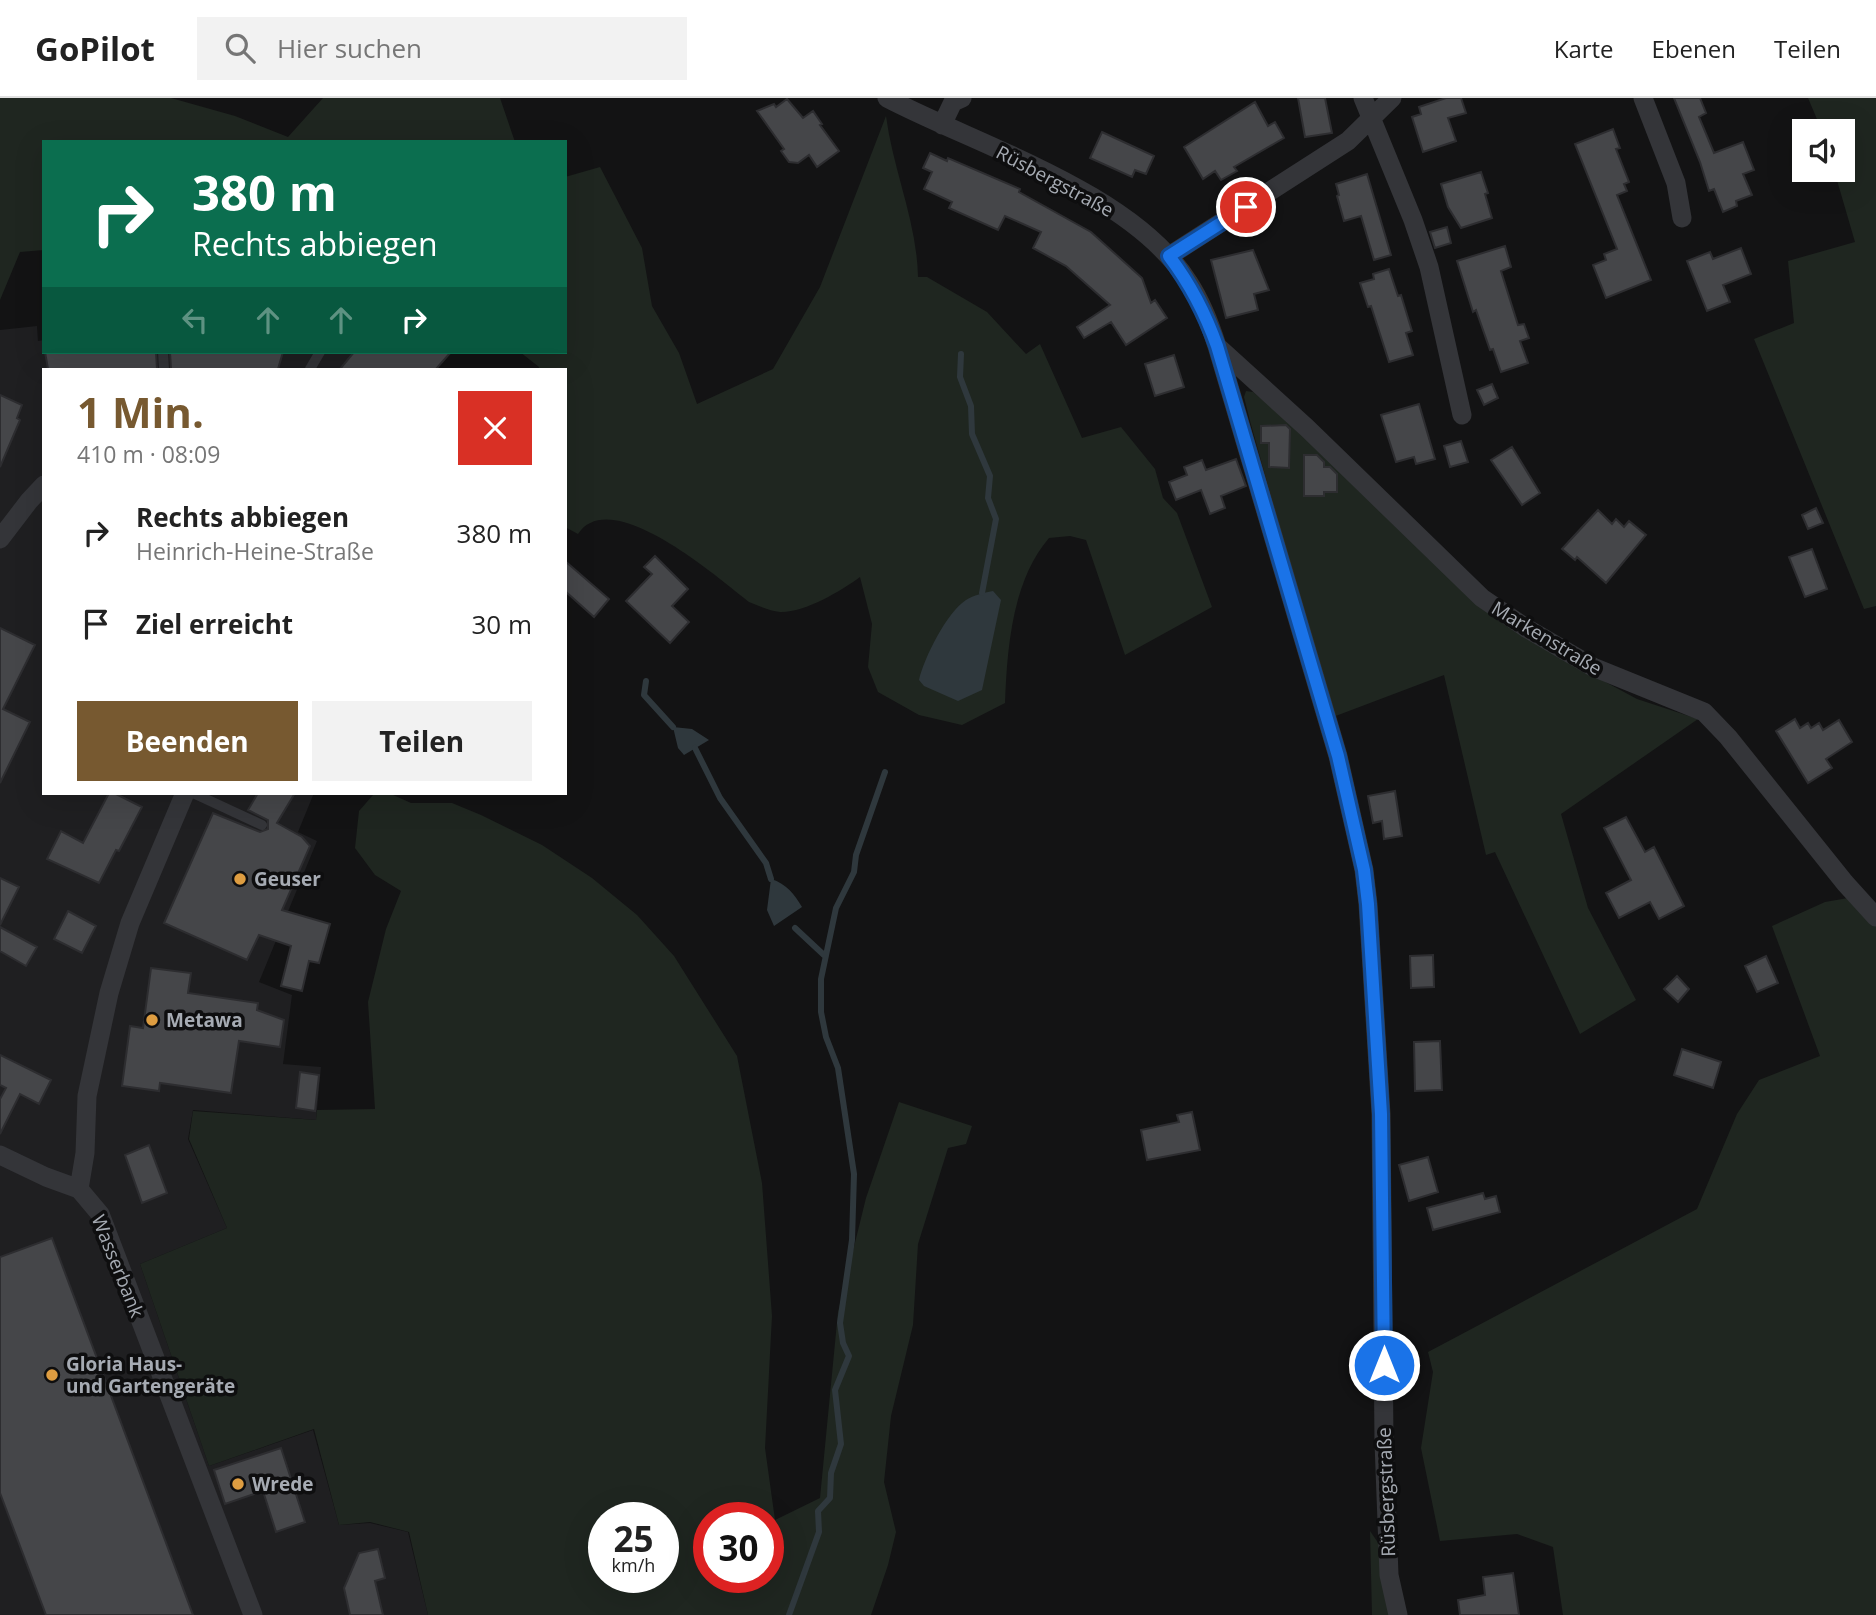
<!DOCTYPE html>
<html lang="de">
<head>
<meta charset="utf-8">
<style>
  :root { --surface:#fff; --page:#f2f2f2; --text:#222; --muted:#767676; --line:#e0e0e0; --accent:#775930 }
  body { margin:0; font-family:"Open Sans",sans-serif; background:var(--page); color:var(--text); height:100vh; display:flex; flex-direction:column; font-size:26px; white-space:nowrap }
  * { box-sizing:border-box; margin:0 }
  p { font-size:23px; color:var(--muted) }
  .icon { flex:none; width:38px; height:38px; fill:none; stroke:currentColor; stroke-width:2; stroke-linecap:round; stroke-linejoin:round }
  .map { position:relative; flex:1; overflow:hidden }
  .panel { position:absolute; left:42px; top:270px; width:525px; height:427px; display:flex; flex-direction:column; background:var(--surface); border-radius:0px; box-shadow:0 7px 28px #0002 }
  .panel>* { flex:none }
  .guide { position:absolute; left:42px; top:42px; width:525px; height:214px; border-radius:0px; box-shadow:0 7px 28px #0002; background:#0b6e4f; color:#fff; overflow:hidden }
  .controls { position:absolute; left:1792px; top:21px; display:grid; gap:14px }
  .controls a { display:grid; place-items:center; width:63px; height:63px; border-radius:0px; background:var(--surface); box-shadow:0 7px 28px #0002; font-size:35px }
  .speed { position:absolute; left:588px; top:1404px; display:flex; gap:14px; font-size:35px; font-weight:700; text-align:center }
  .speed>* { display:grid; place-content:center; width:91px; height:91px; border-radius:50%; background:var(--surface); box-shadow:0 7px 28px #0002; line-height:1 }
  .speed small { font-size:18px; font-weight:400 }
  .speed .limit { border:10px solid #d22; background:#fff; color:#111 }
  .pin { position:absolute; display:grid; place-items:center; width:60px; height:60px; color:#fff; margin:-30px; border:4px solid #fff; border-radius:50%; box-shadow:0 2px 7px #0007 }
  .me { position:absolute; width:77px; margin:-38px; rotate:0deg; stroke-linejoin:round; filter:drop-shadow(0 0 5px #0008) }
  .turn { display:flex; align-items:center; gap:24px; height:147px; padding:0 35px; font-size:32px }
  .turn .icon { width:91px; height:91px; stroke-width:2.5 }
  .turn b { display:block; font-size:49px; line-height:60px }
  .lanes { display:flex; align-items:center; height:66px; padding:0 35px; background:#0003; justify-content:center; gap:35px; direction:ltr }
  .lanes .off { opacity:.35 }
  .round { display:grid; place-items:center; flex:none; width:74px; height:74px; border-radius:0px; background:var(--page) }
  .summary { display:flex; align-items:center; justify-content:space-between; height:119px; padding:0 35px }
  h1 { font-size:42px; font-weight:700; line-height:52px; color:var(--accent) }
  .primary-button { display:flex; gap:14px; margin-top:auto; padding:14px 35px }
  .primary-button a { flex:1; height:80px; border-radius:0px; background:var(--accent); color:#fff; font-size:28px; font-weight:700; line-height:80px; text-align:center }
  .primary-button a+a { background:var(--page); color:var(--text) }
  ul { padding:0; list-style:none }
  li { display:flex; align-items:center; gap:21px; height:91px; padding:0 35px }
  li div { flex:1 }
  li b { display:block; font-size:26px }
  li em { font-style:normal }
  header { display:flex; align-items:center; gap:42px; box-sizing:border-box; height:98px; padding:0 35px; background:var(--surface); border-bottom:2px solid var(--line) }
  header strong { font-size:33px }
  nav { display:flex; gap:38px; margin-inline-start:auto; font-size:24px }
  .search { width:490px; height:63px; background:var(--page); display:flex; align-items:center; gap:18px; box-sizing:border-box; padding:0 24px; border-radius:0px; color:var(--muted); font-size:26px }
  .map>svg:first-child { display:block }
  .built { fill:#1f1f21 }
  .green { fill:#1f2620; fill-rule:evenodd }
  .water { fill:#2f383d }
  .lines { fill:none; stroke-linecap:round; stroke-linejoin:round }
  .stream { stroke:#2f383d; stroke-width:6 }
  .building { fill:#454649; stroke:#2d2d30; stroke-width:2 }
  .lane { stroke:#343539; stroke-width:10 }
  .street { stroke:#343539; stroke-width:19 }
  .route-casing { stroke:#114b97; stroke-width:18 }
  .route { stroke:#1a73e8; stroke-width:12 }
  .poi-dot { fill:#de9d41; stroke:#0e0e0f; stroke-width:2.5 }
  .labels { text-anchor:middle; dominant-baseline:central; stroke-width:7; stroke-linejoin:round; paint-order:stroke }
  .street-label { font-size:19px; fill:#a6abb3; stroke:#0e0e0f }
  .poi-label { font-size:19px; font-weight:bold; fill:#a6abb3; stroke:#0e0e0f; text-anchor:start }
</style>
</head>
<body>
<header>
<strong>GoPilot</strong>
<div class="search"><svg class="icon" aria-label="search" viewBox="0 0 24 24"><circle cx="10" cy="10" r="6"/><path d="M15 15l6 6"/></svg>Hier suchen</div>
<nav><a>Karte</a><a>Ebenen</a><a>Teilen</a></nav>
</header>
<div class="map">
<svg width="1876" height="1517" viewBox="0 0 1876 1517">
  <rect width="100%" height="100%" fill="#131314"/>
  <!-- built -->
  <path class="built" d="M 37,228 L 38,243 L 44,242 L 44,254 L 366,254 L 387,271 L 44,271 L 44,695 L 314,695 L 298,734 L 317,743 L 259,884 L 292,897 L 283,966 L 321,969 L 316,1022 L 193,1012 L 188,1041 L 227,1130 L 140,1166 L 209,1368 L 313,1332 L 339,1427 L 370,1425 L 408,1434 L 428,1517 L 0,1517 L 0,232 Z"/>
  <!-- green -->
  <path class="green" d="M 0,0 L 171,0 L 235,18 L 288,39 L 323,0 L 500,0 L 515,44 L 44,44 L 44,152 L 20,154 L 0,202 Z
    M 1808,0 L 1876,0 L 1876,508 L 1864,511 L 1754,241 L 1794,225 L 1788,163 L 1855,144 L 1834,72 L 1843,72 L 1843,33 L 1822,33 Z
    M 886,18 C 893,72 917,124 918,179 L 927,179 L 987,214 L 1026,256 L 1040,246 L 1082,340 L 1121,329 L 1155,371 L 1163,400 L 1177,415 L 1212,509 L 1125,557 L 1086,442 L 1070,438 L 1049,440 C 1012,483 1007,551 1005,605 L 962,627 L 919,617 L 878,594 L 868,569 L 872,526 L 860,479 C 841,493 804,515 780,514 C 769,513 759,508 749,504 C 718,480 611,386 578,436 L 565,429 L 565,271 L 539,271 L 539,269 L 520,254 L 565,254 L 565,79 L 600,69 L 642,150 L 652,208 L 679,255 L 697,306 L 773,271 L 820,189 Z
    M 1246,293 L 1253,294 L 1312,341 L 1402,429 L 1598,580 L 1637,601 L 1698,621 L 1561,716 L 1588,810 L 1636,902 L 1580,936 L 1495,754 L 1486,757 L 1444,577 L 1333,619 L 1250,323 L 1244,299 Z
    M 391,696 L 411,705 L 452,705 L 481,717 L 542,747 L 592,780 L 637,817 L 674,858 L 737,958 L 762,1085 L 772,1218 L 765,1350 L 775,1422 L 820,1400 L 838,1214 L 866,1100 L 899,1004 L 972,1028 L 966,1046 L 948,1050 L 918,1146 L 913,1227 L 891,1318 L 884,1384 L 896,1434 L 888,1467 L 871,1517 L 428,1517 L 409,1434 L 370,1424 L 339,1427 L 314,1331 L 209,1368 L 140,1166 L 227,1130 L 189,1041 L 193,1013 L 316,1022 L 317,1012 L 375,1011 L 368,904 L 386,831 L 401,793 L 375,777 L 355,750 L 359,713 L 373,697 ZM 604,1419 L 663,1419 L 663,1479 L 604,1479 ZM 709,1419 L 768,1419 L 768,1479 L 709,1479 Z
    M 1848,800 L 1876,823 L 1876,1517 L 1563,1517 L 1553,1449 L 1517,1436 L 1440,1443 L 1421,1350 L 1433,1274 L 1428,1254 L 1697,1111 L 1737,1016 L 1759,982 L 1820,958 L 1772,828 L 1825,804 Z
    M 1370,1433 L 1381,1449 L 1392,1517 L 1372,1517 Z"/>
  <!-- water -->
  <path class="water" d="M 993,493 L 1001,502 L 982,592 L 958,603 L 924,588 L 919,582 C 924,560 947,514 966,502 C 974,497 983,495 993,493 Z
    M 673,629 L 692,631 L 709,642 L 684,657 L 678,650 Z
    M 771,781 C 787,786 794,796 802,809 L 774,828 L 767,812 Z"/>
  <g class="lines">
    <!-- stream -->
    <path class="stream" d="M 961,256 L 960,279 L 971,308 L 972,336 L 990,378 L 988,400 L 996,421 L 982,495
      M 646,583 L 644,597 L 673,629
      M 695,650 L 720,700 L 766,765 L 771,781
      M 795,830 L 825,858
      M 789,1517 L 819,1434 L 818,1413 L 830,1400 L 831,1375 L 841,1346 L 835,1292 L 849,1258 L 843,1245 L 840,1225 L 852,1142 L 854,1076 L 838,970 L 826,939 L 821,914 L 821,881 L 836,810 L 854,774 L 856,757 L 885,674"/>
  </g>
  <!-- building -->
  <path class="building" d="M 1298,0 L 1325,0 L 1332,35 L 1305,39 Z
    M 1446,0 L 1461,0 L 1466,15 L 1448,20 L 1456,43 L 1423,54 L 1412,19 L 1421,16 L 1419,9 Z
    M 1674,0 L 1700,0 L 1706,15 L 1699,19 L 1714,55 L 1743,44 L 1754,72 L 1743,76 L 1752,97 L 1736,103 L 1737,108 L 1723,114 L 1714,91 L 1709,93 L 1700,64 Z
    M 787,1 L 803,20 L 813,13 L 822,26 L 820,27 L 839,53 L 817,69 L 809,57 L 798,65 L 789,64 L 781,53 L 784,51 L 757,13 L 774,6 L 776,9 Z
    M 1255,4 L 1268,28 L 1275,24 L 1284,40 L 1234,69 L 1237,73 L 1221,82 L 1215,73 L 1203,81 L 1184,49 Z
    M 1613,31 L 1620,50 L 1616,51 L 1629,84 L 1624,86 L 1627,93 L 1617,97 L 1651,182 L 1606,200 L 1593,167 L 1606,162 L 1604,156 L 1617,151 L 1575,46 Z
    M 1102,34 L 1154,58 L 1146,76 L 1135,72 L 1132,79 L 1090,60 Z
    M 930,55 L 947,63 L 948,60 L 1020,91 L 1019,94 L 1091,134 L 1142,180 L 1151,205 L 1155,202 L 1167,220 L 1126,247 L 1111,224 L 1084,240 L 1077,229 L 1110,207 L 1066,168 L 1033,150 L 1041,134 L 1005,118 L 998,132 L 949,110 L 952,104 L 924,91 L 932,74 L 923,70 Z
    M 1481,74 L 1488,95 L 1485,96 L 1492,120 L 1461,130 L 1448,109 L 1441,86 Z
    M 1367,76 L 1391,157 L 1374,162 L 1361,118 L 1344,123 L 1337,98 L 1339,97 L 1336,86 Z
    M 1447,129 L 1451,145 L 1435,150 L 1430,134 Z
    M 1505,148 L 1511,169 L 1501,173 L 1518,227 L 1524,226 L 1529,240 L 1520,243 L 1528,265 L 1501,274 L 1493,251 L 1490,252 L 1476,212 L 1473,214 L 1457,163 Z
    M 1741,150 L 1751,176 L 1723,187 L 1730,204 L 1707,213 L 1687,163 L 1710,154 L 1713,161 Z
    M 1253,152 L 1269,192 L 1254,196 L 1258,212 L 1226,220 L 1211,162 Z
    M 1389,171 L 1398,198 L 1401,197 L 1412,233 L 1406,235 L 1413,257 L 1389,264 L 1371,208 L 1368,209 L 1360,185 L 1374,181 L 1373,176 Z
    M 45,254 L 156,254 L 157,271 L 48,271 Z
    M 170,254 L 283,254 L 278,271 L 171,271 Z
    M 354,254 L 451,254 L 436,271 L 340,271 Z
    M 1174,257 L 1184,289 L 1155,298 L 1145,266 Z
    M 1492,286 L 1498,300 L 1484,307 L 1477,292 Z
    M 0,297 L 22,307 L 17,320 L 20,322 L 0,369 Z
    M 1419,306 L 1435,361 L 1416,366 L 1414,359 L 1396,364 L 1381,317 Z
    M 1286,327 L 1290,331 L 1289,370 L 1269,369 L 1269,345 L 1261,345 L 1261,328 Z
    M 1461,343 L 1468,364 L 1450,369 L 1444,348 Z
    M 1512,349 L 1540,395 L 1522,407 L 1491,362 Z
    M 1304,357 L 1317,357 L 1324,364 L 1324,369 L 1330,369 L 1337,376 L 1337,394 L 1324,394 L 1324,398 L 1304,398 Z
    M 1236,361 L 1246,388 L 1221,398 L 1225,410 L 1210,416 L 1201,392 L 1176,402 L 1169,384 L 1187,377 L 1184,369 L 1202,362 L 1206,372 Z
    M 1816,410 L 1823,425 L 1808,431 L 1802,417 Z
    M 1598,412 L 1612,426 L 1616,421 L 1624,429 L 1629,423 L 1646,437 L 1606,485 L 1577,459 L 1575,462 L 1562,451 Z
    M 1812,451 L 1827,491 L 1805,499 L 1789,459 Z
    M 655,458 L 688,491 L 672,508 L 689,524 L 670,545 L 626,503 L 652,476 L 644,469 Z
    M 565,463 L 609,501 L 594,519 L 565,493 Z
    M 0,530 L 35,547 L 3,611 L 30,624 L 0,685 Z
    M 1795,621 L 1800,630 L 1808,625 L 1811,630 L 1819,625 L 1823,632 L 1839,622 L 1852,644 L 1826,661 L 1832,670 L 1808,685 L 1776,633 Z
    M 1395,693 L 1402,738 L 1384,741 L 1382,723 L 1373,725 L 1368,698 Z
    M 109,695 L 114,695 L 142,709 L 119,753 L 116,752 L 99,785 L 47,761 L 61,733 L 83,745 Z
    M 258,695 L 295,695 L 277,725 L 302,739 L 310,748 L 282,812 L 330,826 L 319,865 L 309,863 L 302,893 L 281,888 L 291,848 L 259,837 L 247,862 L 164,825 L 213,715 L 260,734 L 268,731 L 268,722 L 248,712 Z
    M 1626,719 L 1645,754 L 1654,749 L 1684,808 L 1659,821 L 1650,804 L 1619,820 L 1606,795 L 1631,782 L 1604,730 Z
    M 0,780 L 19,789 L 0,827 Z
    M 68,813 L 96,828 L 82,855 L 54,841 Z
    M 0,829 L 37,849 L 26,868 L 0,853 Z
    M 1433,857 L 1434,889 L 1411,890 L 1410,858 Z
    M 1766,858 L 1778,885 L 1757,894 L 1745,868 Z
    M 151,870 L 191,875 L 188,895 L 258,905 L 257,912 L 284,922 L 280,949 L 239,943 L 231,995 L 160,985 L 159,993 L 122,988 L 130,928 L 143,930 Z
    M 1677,878 L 1689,891 L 1678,904 L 1664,891 Z
    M 1440,943 L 1442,992 L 1415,993 L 1414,944 Z
    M 1682,951 L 1721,964 L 1713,990 L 1674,977 Z
    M 0,957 L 51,982 L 39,1006 L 20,996 L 0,1036 L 0,1001 L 6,990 L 0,987 Z
    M 300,974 L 319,977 L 315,1013 L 296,1010 Z
    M 1192,1014 L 1200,1052 L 1147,1062 L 1141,1032 L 1179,1024 L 1177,1017 Z
    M 149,1047 L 167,1095 L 142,1105 L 125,1057 Z
    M 1428,1059 L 1438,1094 L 1409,1103 L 1399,1067 Z
    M 1483,1095 L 1485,1101 L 1496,1098 L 1500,1114 L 1433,1132 L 1427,1110 Z
    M 52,1140 L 193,1517 L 46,1517 L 0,1395 L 0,1159 Z
    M 281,1350 L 305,1424 L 276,1434 L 263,1393 L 225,1406 L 214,1372 Z
    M 378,1451 L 385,1480 L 375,1483 L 383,1517 L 350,1517 L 344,1490 L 359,1455 Z
    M 1513,1475 L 1519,1517 L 1460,1517 L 1458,1502 L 1485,1497 L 1483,1479 Z"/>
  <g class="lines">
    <!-- lane -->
    <path class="lane" d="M 163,254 L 164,271
      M 310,271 L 320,254
      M 193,695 L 262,727"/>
    <!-- street -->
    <path class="street" d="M 887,0 C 979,48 1134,95 1189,185 C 1202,205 1210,226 1217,248 L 1338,658 L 1364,772 L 1368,806 L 1381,1016 L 1384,1344 L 1389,1477 L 1398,1517
      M 1363,0 L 1413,122 L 1429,169 L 1462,317
      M 1643,0 L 1676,85 L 1682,120
      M 942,27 L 953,4 L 962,0
      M 1169,158 L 1348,43 L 1392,0
      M 1218,249 L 1307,330 L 1482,500 L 1526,530 L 1593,569 L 1704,614 L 1728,639 L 1845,785 L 1876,819
      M 0,441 L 29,403 L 44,387
      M 185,695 L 130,825 L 109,895 L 87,998 L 85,1055 L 79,1091 L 100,1116 L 253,1517
      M 0,1057 L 46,1079 L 79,1091"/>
  </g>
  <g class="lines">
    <!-- route casing -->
    <g class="route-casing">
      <path id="route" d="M 1246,109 L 1169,158 C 1191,187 1205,214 1217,248 L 1338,658 L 1364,772 L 1368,806 L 1381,1016 L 1384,1267"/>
    </g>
    <!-- route -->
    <use href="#route" class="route"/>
  </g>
  <!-- markers -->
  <g class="poi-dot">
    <circle cx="240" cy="781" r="7"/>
    <circle cx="152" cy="922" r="7"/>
    <circle cx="52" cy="1277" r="7"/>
    <circle cx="238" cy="1386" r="7"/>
  </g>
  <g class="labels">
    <!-- street labels -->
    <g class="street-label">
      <text transform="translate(1055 83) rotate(28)">Rüsbergstraße</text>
      <text transform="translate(1547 540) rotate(31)">Markenstraße</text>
      <text transform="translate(118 1168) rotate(68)">Wasserbank</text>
      <text transform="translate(1386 1394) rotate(-92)">Rüsbergstraße</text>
    </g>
    <!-- poi labels -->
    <g class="poi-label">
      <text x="254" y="781">Geuser</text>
      <text x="166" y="922">Metawa</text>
      <text x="66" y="1266">Gloria Haus-<tspan x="66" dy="22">und Gartengeräte</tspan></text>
      <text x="252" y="1386">Wrede</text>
    </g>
  </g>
</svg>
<div class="controls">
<a><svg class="icon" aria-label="sound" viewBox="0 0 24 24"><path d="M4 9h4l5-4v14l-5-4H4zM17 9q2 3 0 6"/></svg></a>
</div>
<div class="speed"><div>25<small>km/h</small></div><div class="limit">30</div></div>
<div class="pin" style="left:1246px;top:109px;background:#d93025"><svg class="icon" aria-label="arrive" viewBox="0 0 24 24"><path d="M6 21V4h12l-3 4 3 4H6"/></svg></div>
<svg class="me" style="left:1384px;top:1267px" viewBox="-20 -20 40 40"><circle r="17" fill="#1a73e8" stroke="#fff" stroke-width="3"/><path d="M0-11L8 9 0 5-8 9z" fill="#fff"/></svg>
<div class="guide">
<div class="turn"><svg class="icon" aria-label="right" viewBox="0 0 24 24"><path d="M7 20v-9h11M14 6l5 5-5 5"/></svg><div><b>380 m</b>Rechts abbiegen</div></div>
<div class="lanes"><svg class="icon off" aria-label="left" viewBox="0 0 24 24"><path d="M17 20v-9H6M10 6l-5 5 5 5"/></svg><svg class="icon off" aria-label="ahead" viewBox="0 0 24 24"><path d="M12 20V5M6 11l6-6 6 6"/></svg><svg class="icon off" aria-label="ahead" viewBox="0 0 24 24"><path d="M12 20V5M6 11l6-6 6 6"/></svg><svg class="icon" aria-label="right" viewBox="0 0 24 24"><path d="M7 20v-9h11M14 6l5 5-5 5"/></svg></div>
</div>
<section class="panel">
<div class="summary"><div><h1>1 Min.</h1><p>410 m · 08:09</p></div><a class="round" style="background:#d93025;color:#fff"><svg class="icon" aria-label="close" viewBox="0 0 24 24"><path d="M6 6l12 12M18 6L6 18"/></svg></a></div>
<ul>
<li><svg class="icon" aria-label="right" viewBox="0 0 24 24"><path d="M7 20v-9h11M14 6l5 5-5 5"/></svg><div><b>Rechts abbiegen</b><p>Heinrich-Heine-Straße</p></div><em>380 m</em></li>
<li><svg class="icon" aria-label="arrive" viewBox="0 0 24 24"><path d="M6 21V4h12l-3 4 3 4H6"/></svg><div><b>Ziel erreicht</b></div><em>30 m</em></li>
</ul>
<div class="primary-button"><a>Beenden</a><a>Teilen</a></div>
</section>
</div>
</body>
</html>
